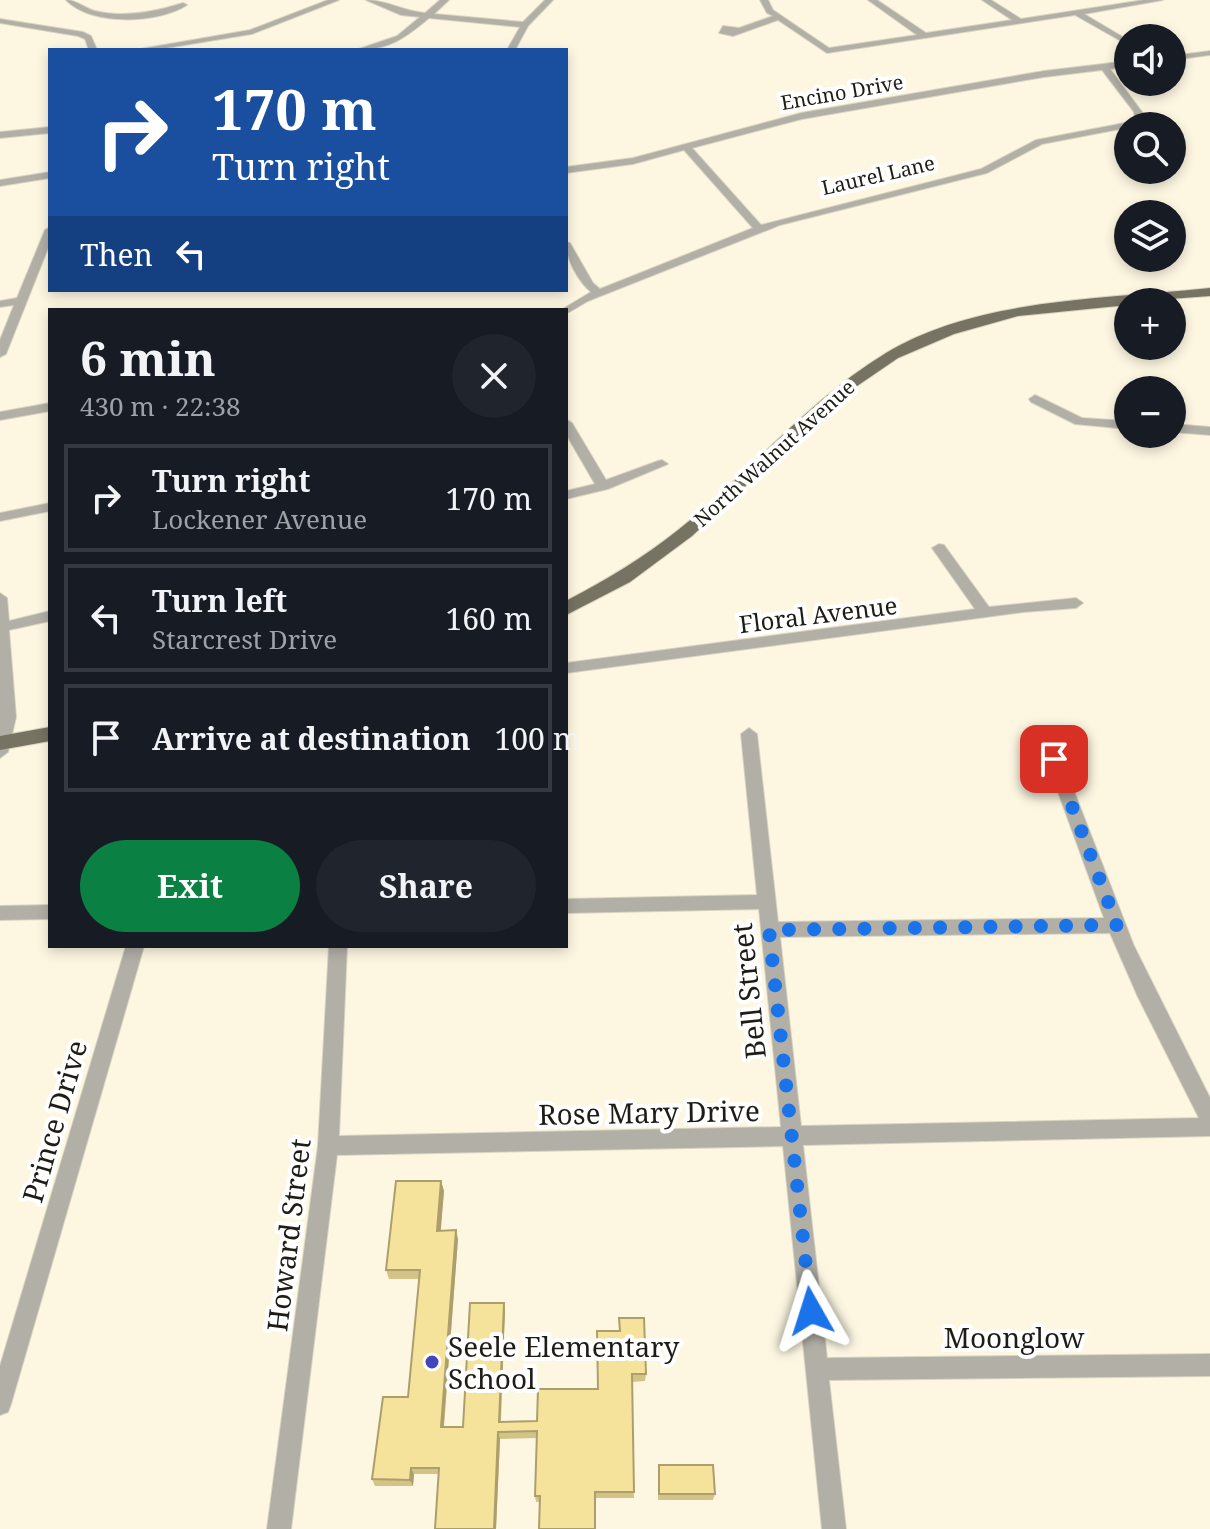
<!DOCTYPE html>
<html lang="en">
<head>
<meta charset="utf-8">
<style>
  :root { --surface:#171b24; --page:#20242c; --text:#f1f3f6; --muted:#9ea1a6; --line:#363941; --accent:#0b8043 }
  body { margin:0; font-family:"Noto Serif",serif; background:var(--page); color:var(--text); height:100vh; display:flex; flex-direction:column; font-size:30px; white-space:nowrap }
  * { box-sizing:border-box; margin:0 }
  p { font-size:26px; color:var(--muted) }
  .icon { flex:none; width:44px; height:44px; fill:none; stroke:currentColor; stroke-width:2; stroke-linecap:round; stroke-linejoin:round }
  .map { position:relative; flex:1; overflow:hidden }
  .drawer { position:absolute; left:48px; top:308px; width:520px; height:640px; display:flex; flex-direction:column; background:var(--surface); border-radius:0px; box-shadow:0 4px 12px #0003 }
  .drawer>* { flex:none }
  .hud { position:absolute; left:48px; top:48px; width:520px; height:244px; border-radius:0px; box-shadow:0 4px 12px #0003; background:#1a4fa0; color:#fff; overflow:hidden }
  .buttons { position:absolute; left:1114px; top:24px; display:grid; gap:16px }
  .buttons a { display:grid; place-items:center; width:72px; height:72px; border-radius:50%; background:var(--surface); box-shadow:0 4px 12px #0003; font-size:40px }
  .pin { position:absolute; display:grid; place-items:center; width:68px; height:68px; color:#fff; margin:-34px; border-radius:16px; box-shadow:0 4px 12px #0006 }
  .me { position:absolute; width:88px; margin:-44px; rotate:354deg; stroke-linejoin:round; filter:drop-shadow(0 0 6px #0008) }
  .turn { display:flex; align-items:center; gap:28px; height:168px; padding:0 32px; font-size:36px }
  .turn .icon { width:104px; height:104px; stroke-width:2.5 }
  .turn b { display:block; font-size:56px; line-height:68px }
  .then { display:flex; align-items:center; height:76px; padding:0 32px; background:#0003; gap:16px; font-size:30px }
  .round { display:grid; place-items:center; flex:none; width:84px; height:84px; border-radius:42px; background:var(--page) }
  .summary { display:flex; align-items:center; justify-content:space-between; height:136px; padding:0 32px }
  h1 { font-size:48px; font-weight:700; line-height:60px }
  .button { display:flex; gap:16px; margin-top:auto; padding:16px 32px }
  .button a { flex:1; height:92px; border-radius:48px; background:var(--accent); color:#fff; font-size:32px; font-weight:700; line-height:92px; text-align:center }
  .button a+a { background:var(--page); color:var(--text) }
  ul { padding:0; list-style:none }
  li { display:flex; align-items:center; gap:24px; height:108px; margin:0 16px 12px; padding:0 16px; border:4px solid var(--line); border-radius:0px }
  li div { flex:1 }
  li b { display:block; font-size:30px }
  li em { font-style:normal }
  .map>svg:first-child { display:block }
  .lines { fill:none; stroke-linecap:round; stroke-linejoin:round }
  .minor-casing { stroke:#d9d4c1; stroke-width:2 }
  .major-casing { stroke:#d9d4c1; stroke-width:2 }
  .minor { fill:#b1afa6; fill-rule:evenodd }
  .major { fill:#777363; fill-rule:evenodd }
  .wall { fill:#d3c386 }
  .shaded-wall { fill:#ac9f6d }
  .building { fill:#f5e39c; stroke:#ac9f6d; stroke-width:2 }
  .route { stroke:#1a73e8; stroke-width:14; stroke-dasharray:0 25.2 }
  .poi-dot { fill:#4246bb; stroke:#fff; stroke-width:3 }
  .labels { text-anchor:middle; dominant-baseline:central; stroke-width:8; stroke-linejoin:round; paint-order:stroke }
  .far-street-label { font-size:20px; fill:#1e1c15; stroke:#fff }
  .street-label { font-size:24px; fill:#1e1c15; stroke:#fff }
  .near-street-label { font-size:28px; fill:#1e1c15; stroke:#fff }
  .near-poi-label { font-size:28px; fill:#1e1c15; stroke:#fff; text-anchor:start }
</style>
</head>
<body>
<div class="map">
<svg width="1210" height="1529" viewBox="0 0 1210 1529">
  <rect width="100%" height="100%" fill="#fdf7e2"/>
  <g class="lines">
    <!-- minor casing -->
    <g class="minor-casing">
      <path id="minor" d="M 66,0 C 77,0 84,8 95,11 C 124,18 155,12 183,3 L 187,5 C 158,24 91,26 66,0 Z
        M 328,0 L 339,0 L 252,34 L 154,50 L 135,50 L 250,30 Z
        M 366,0 C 385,0 404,11 425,13 L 440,0 L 449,0 L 434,14 L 523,22 L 545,0 L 553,0 L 528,26 L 515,50 L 507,50 L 520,27 L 429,18 C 405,38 389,50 356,50 L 397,36 L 420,17 L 401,15 Z
        M 760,0 L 768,0 L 773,10 L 829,48 L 917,35 L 868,0 L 877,0 L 926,33 L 1012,20 L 982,0 L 991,0 L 1021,19 L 1144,0 L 1163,0 L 1084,14 L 1128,40 L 1128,45 L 1075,15 L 827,53 L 778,20 L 733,36 L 719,33 L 723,26 L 739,28 L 773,16 L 767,13 Z
        M 0,19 L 83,32 L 91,36 L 97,50 L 89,50 L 85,39 L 78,36 L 0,23 Z
        M 1210,51 L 1210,55 L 1172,60 L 1172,56 Z
        M 1128,61 L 1128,67 L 1110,69 L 1142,112 L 1145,119 L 1141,125 L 1042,144 L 987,173 L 780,225 L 588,301 L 566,314 L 566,310 L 561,310 L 591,292 C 578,281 566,259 566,242 L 570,243 L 593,283 L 600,289 L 753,228 L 684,150 L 633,164 L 566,173 L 566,167 L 633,158 L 801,113 L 1044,71 ZM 1102,70 L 1134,112 L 1135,121 L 1036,140 L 981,169 L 761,225 L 692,148 L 802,119 L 1044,77 Z
        M 50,127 L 50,133 L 0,138 L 0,132 Z
        M 50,172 L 50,178 L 0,186 L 0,180 Z
        M 50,227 L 50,243 L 6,354 L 0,357 L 0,340 L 14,305 L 0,307 L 0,301 L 17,298 L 45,230 Z
        M 1035,395 L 1082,418 L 1128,421 L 1128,429 L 1075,424 L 1031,402 L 1029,399 Z
        M 50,403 L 50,411 L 0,420 L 0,412 Z
        M 566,419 L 572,423 L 606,480 L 658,461 L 662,460 L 668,464 L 608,489 L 566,499 L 566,491 L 595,484 L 566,434 Z
        M 1172,424 L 1210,427 L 1210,435 L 1172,432 Z
        M 50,503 L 50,511 L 0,521 L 0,513 Z
        M 939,544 L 944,545 L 989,607 L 1076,598 L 1083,603 L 1076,608 L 1024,612 L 566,673 L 566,663 L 975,609 L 932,548 Z
        M 0,593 L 7,598 L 9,621 L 50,611 L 50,621 L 9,630 L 16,717 L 8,752 L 0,758 Z
        M 749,728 L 757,734 L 778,922 L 1104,918 L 1046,759 L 1054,753 L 1060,755 L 1134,946 L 1210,1098 L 1210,1136 L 803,1145 L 827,1358 L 1210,1354 L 1210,1376 L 829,1380 L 846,1529 L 822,1529 L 783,1146 L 337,1155 L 291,1529 L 267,1529 L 318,1146 L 329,946 L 347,946 L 339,1136 L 781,1127 L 759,909 L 566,913 L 566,899 L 757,895 L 741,734 ZM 1110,933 L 1138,997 L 1199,1118 L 801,1126 L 780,937 Z
        M 50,905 L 50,919 L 0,920 L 0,906 Z
        M 126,946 L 144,946 L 11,1404 L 8,1412 L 0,1415 L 0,1366 Z"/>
    </g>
    <!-- major casing -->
    <g class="major-casing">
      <path id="major" d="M 1210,288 L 1210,296 L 1128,302 L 1128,305 L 1018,316 L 954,334 L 898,358 L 838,399 L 692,536 L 630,582 L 566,615 L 566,601 C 606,580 643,558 678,530 C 750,473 807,401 886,353 C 977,298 1106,299 1210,288 Z
        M 50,727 L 50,741 L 0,750 L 0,736 Z"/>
    </g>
    <!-- minor -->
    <use href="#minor" class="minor"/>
    <!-- major -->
    <use href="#major" class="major"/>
  </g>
  <!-- wall -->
  <path class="wall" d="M 441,1181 L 444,1191 L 440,1231 L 458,1239 L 444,1427 L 463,1427 L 504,1303 L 505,1311 L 501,1422 L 537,1421 L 598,1389 L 597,1331 L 646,1374 L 645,1381 L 632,1382 L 634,1498 L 595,1498 L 536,1502 L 535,1496 L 537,1438 L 500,1439 L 496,1529 L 435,1529 L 439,1474 L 414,1474 L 413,1486 L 375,1486 L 372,1479 L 408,1397 L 419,1279 L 389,1279 L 386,1270 Z
    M 659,1465 L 715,1494 L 713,1500 L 658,1500 Z"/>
  <!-- shaded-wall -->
  <path class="shaded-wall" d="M 441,1181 L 444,1191 L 440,1240 L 437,1231 Z
    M 456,1230 L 458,1239 L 443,1434 L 441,1427 Z
    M 504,1303 L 505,1311 L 500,1429 L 499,1422 Z
    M 498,1432 L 500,1439 L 496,1529 L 494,1529 Z
    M 411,1468 L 414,1474 L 413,1486 L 410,1480 Z"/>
  <!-- building -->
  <path class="building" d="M 396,1181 L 441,1181 L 437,1231 L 456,1230 L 441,1427 L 463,1427 L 470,1303 L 504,1303 L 499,1422 L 537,1421 L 538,1389 L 598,1389 L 597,1331 L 620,1331 L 619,1318 L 644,1318 L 646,1374 L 632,1374 L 634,1492 L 595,1492 L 595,1529 L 539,1529 L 540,1496 L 535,1496 L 537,1431 L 498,1432 L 494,1529 L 435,1529 L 439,1468 L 411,1468 L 410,1480 L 372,1479 L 383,1397 L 408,1397 L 420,1270 L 386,1270 Z
    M 659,1465 L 713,1465 L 715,1494 L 659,1494 Z"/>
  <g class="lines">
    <!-- route -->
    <path class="route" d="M 811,1311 L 769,930 L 1117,925 L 1054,759"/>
  </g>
  <!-- markers -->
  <circle class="poi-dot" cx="432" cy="1362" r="8"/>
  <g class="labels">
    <!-- far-street labels -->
    <g class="far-street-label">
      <text transform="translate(842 92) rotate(-10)">Encino Drive</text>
      <text transform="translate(878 175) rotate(-13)">Laurel Lane</text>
      <text transform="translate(774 453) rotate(-42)">North Walnut Avenue</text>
    </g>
    <!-- street labels -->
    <g class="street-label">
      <text transform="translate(818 614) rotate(-7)">Floral Avenue</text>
    </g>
    <!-- near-street labels -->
    <g class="near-street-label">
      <text transform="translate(748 991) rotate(-96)">Bell Street</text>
      <text transform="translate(649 1112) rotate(-1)">Rose Mary Drive</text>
      <text transform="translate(54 1121) rotate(-74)">Prince Drive</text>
      <text transform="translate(288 1235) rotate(-83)">Howard Street</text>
      <text x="1014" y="1337">Moonglow</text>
    </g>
    <!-- near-poi labels -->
    <g class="near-poi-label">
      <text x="448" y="1346">Seele Elementary<tspan x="448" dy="32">School</tspan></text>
    </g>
  </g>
</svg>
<div class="buttons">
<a><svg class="icon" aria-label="sound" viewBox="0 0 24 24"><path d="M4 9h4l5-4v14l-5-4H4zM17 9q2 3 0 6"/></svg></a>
<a><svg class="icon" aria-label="search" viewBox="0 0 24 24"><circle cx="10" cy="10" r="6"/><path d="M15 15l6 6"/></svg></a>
<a><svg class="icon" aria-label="layers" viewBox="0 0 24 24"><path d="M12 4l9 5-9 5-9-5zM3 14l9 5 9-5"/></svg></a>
<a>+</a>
<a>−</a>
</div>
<div class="pin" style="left:1054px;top:759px;background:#d93025"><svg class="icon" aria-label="arrive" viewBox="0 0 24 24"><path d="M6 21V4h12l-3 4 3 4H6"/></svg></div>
<svg class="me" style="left:811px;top:1311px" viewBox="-20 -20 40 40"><path d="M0-17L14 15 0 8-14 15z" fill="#1a73e8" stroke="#fff" stroke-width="4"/></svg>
<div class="hud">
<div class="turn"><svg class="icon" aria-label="right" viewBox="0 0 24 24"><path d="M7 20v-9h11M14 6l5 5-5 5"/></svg><div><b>170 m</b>Turn right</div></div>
<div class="then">Then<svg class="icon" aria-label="left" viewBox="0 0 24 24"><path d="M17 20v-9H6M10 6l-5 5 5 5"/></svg></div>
</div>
<section class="drawer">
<div class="summary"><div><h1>6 min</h1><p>430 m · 22:38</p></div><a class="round"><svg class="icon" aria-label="close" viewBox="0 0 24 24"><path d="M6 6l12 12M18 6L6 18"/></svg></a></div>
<ul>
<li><svg class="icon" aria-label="right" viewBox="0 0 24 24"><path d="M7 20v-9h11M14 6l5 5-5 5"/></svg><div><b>Turn right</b><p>Lockener Avenue</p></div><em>170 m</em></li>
<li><svg class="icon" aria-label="left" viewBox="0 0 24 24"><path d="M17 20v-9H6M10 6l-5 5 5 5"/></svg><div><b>Turn left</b><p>Starcrest Drive</p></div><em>160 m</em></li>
<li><svg class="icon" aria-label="arrive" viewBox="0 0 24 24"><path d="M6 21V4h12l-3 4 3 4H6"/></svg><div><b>Arrive at destination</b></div><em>100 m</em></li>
</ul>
<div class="button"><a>Exit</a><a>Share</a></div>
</section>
</div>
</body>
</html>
